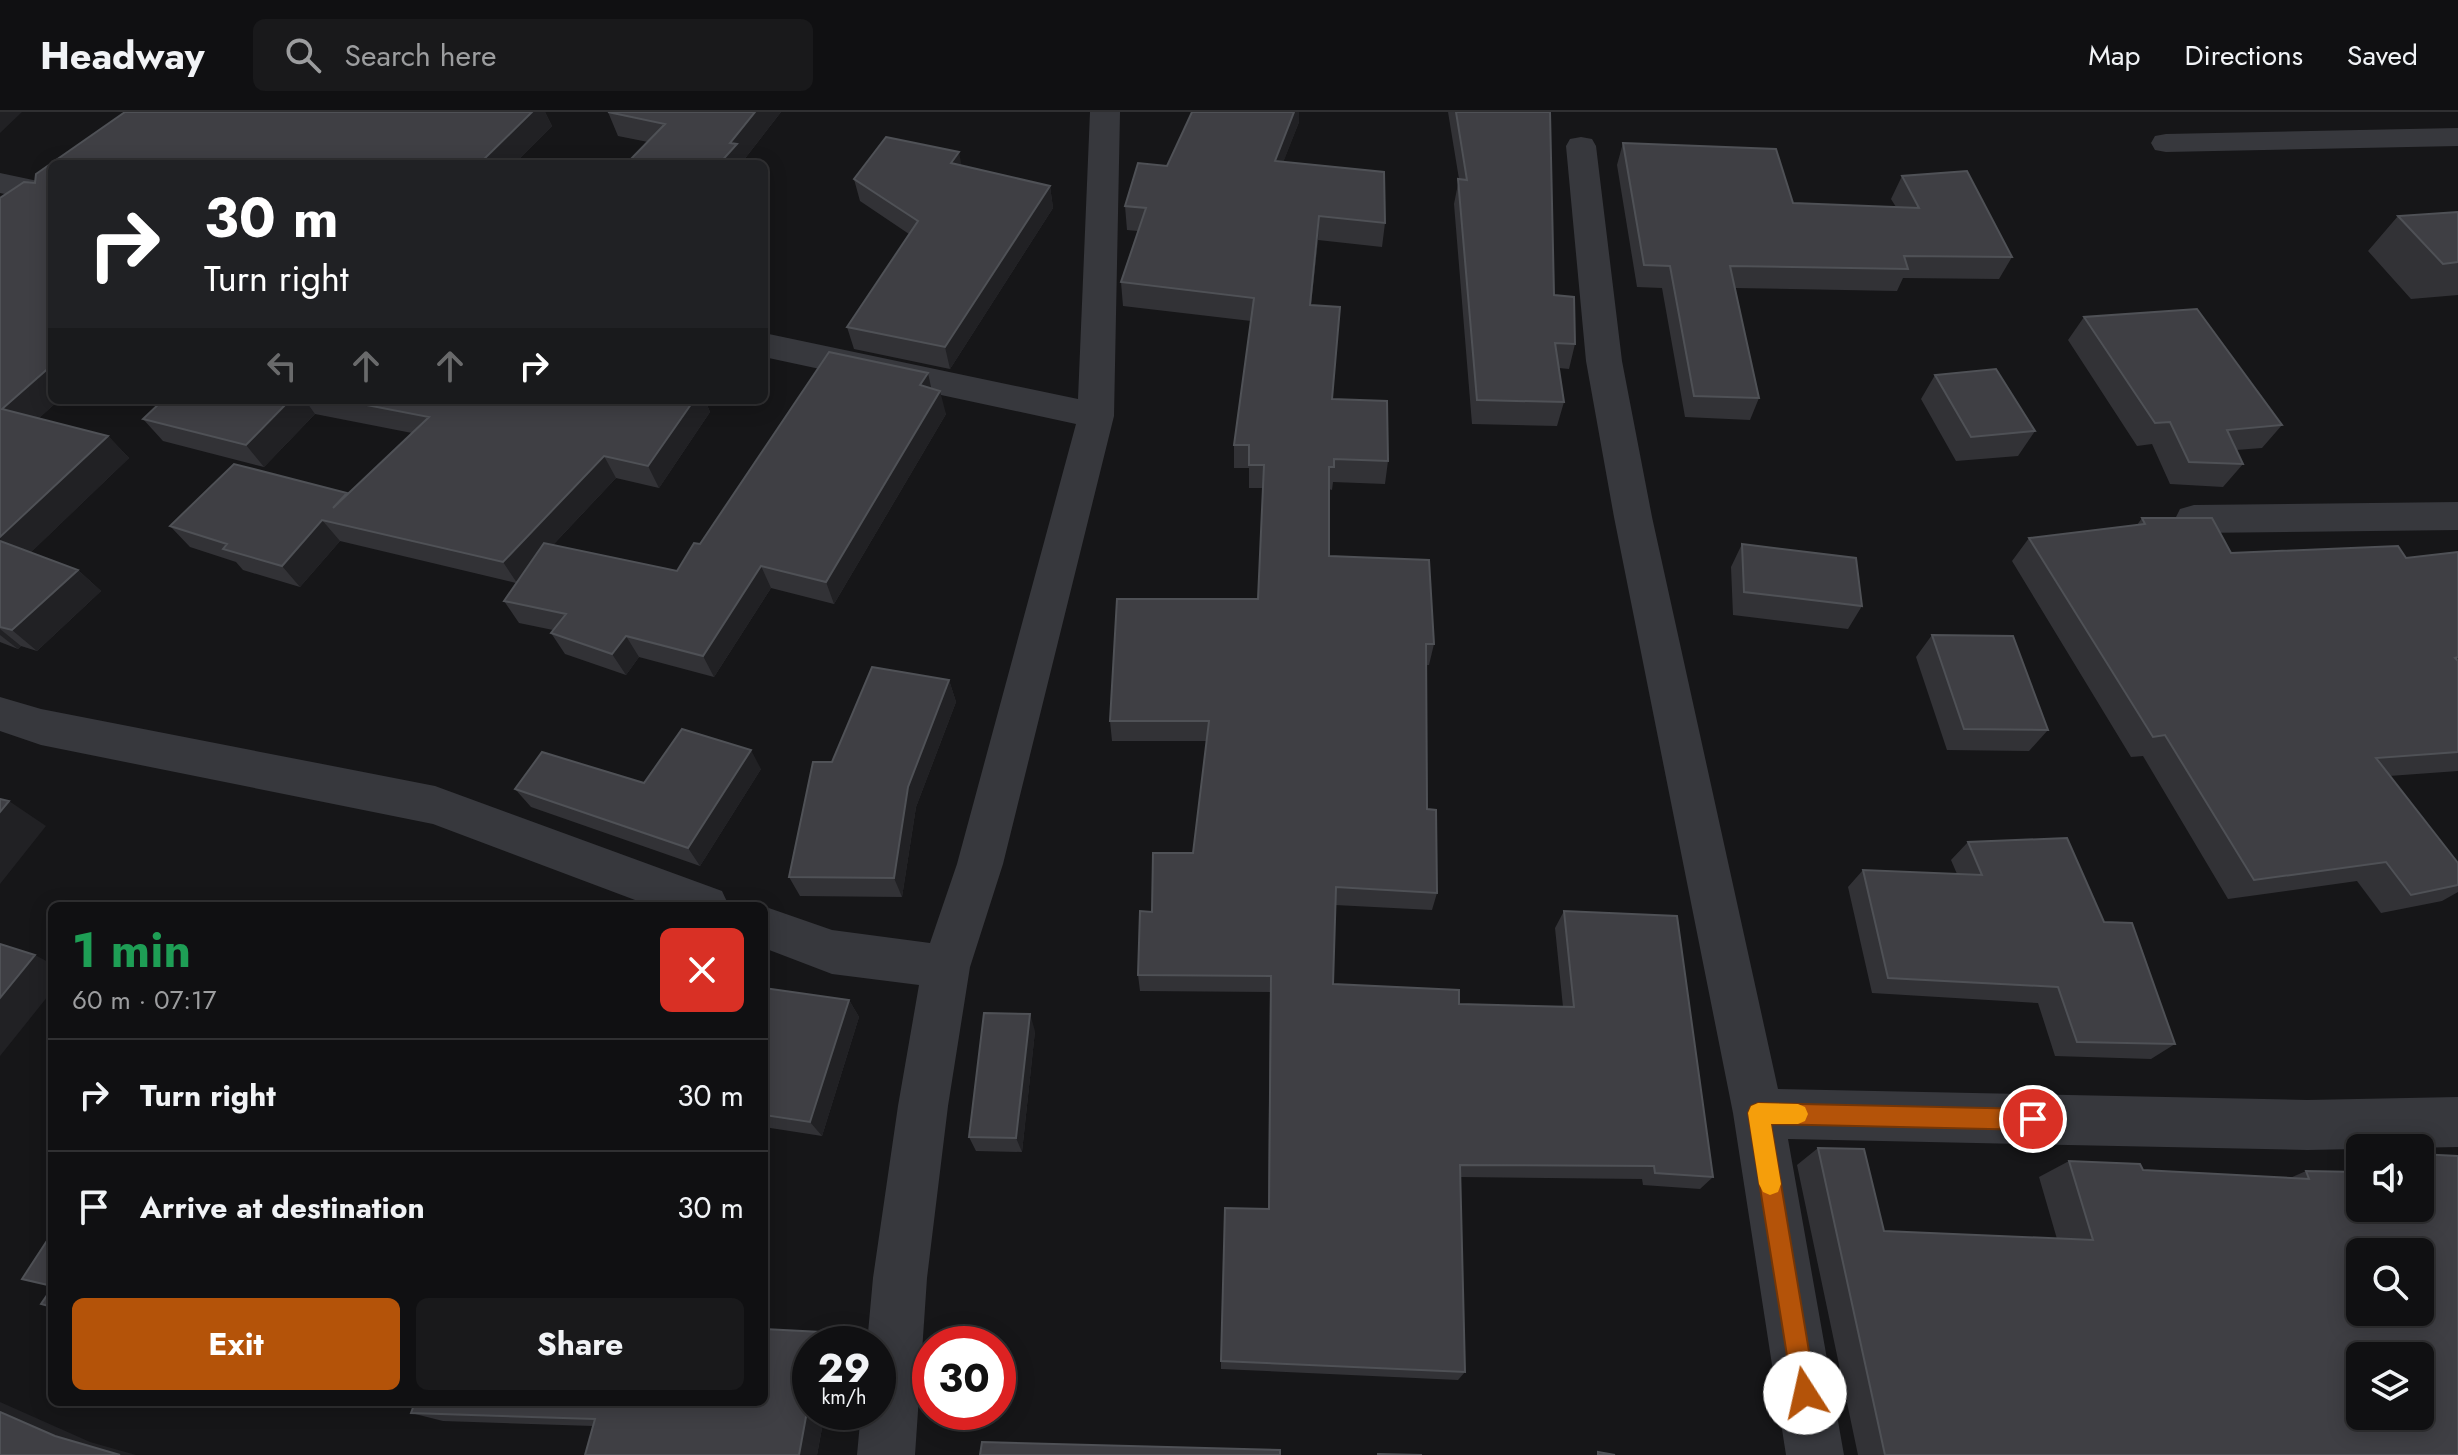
<!DOCTYPE html>
<html lang="en">
<head>
<meta charset="utf-8">
<style>
  :root { --surface:#101012; --page:#19191b; --text:#f1f3f6; --muted:#9c9d9f; --line:#303032; --accent:#b45309 }
  body { margin:0; font-family:Jost,sans-serif; background:var(--page); color:var(--text); height:100vh; display:flex; flex-direction:column; font-size:30px; white-space:nowrap }
  * { box-sizing:border-box; margin:0 }
  p { font-size:26px; color:var(--muted) }
  .icon { flex:none; width:44px; height:44px; fill:none; stroke:currentColor; stroke-width:2; stroke-linecap:round; stroke-linejoin:round }
  .map { position:relative; flex:1; overflow:hidden }
  .sheet { position:absolute; left:48px; top:790px; width:720px; height:504px; display:flex; flex-direction:column; background:var(--surface); border-radius:12px; box-shadow:0 4px 20px #0003,0 0 0 2px var(--line) }
  .sheet>* { flex:none }
  .banner { position:absolute; left:48px; top:48px; width:720px; height:244px; border-radius:12px; box-shadow:0 4px 20px #0003,0 0 0 2px var(--line); background:#202124; color:#fff; overflow:hidden }
  .controls { position:absolute; left:2346px; top:1022px; display:grid; gap:16px }
  .controls a { display:grid; place-items:center; width:88px; height:88px; border-radius:12px; background:var(--surface); box-shadow:0 4px 20px #0003,0 0 0 2px var(--line); font-size:40px }
  .speed { position:absolute; left:792px; top:1214px; display:flex; gap:16px; font-size:40px; font-weight:700; text-align:center }
  .speed>* { display:grid; place-content:center; width:104px; height:104px; border-radius:50%; background:var(--surface); box-shadow:0 4px 20px #0003,0 0 0 2px var(--line); line-height:1 }
  .speed small { font-size:20px; font-weight:400 }
  .speed .limit { border:12px solid #d22; background:#fff; color:#111 }
  .pin { position:absolute; display:grid; place-items:center; width:68px; height:68px; color:#fff; margin:-34px; border:4px solid #fff; border-radius:50%; box-shadow:0 2px 8px #0007 }
  .me { position:absolute; width:88px; margin:-44px; rotate:350deg; stroke-linejoin:round; filter:drop-shadow(0 0 6px #0008) }
  .turn { display:flex; align-items:center; gap:28px; height:168px; padding:0 24px; font-size:36px }
  .turn .icon { width:104px; height:104px; stroke-width:2.5 }
  .turn b { display:block; font-size:56px; line-height:68px }
  .lanes { display:flex; align-items:center; height:76px; padding:0 24px; background:#0003; justify-content:center; gap:40px; direction:ltr }
  .lanes .off { opacity:.35 }
  .round { display:grid; place-items:center; flex:none; width:84px; height:84px; border-radius:12px; background:var(--page) }
  .overview { display:flex; align-items:center; justify-content:space-between; height:136px; padding:0 24px }
  h1 { font-size:48px; font-weight:700; line-height:60px; color:#1e9e55 }
  .button { display:flex; gap:16px; margin-top:auto; padding:16px 24px }
  .button a { flex:1; height:92px; border-radius:12px; background:var(--accent); color:#fff; font-size:32px; font-weight:700; line-height:92px; text-align:center }
  .button a+a { background:var(--page); color:var(--text) }
  ul { padding:0; list-style:none }
  li { display:flex; align-items:center; gap:24px; height:112px; padding:0 24px; border-top:2px solid var(--line) }
  li div { flex:1 }
  li b { display:block; font-size:30px }
  li em { font-style:normal }
  header { display:flex; align-items:center; gap:48px; box-sizing:border-box; height:112px; padding:0 40px; background:var(--surface); border-bottom:2px solid var(--line) }
  header strong { font-size:38px }
  nav { display:flex; gap:44px; margin-inline-start:auto; font-size:28px }
  .search { width:560px; height:72px; background:var(--page); display:flex; align-items:center; gap:20px; box-sizing:border-box; padding:0 28px; border-radius:12px; color:var(--muted); font-size:30px }
  .map>svg:first-child { display:block }
  .lines { fill:none; stroke-linecap:round; stroke-linejoin:round }
  .minor { fill:#37383d; fill-rule:evenodd }
  .wall { fill:#323236 }
  .shaded-wall { fill:#212124 }
  .building { fill:#3f3f44; stroke:#4f5156; stroke-width:2; fill-rule:evenodd }
  .route { fill:#b45309; stroke:#753606; stroke-width:2 }
  .slow { fill:#f59e0b }
</style>
</head>
<body>
<header>
<strong>Headway</strong>
<div class="search"><svg class="icon" aria-label="search" viewBox="0 0 24 24"><circle cx="10" cy="10" r="6"/><path d="M15 15l6 6"/></svg>Search here</div>
<nav><a>Map</a><a>Directions</a><a>Saved</a></nav>
</header>
<div class="map">
<svg width="2458" height="1343" viewBox="0 0 2458 1343">
  <rect width="100%" height="100%" fill="#161618"/>
  <g class="lines">
    <!-- minor -->
    <path class="minor" d="M 1090,0 L 1120,0 L 1114,304 L 1003,752 L 970,855 L 948,994 L 927,1166 L 915,1343 L 857,1343 L 861,1300 L 878,1300 L 878,1232 L 867,1232 L 873,1166 L 898,994 L 919,873 L 832,862 L 764,836 L 763,794 L 832,818 L 930,831 L 957,752 L 1076,312 L 764,245 L 764,221 L 1078,287 Z
      M 2458,16 L 2458,34 L 2166,40 L 2155,38 L 2151,31 L 2155,24 L 2166,22 Z
      M 1581,25 L 1592,27 L 1596,34 L 1622,249 L 1652,405 L 1778,977 L 2307,988 L 2458,985 L 2458,1035 L 2307,1038 L 1788,1027 L 1844,1343 L 1786,1343 L 1733,1001 L 1614,405 L 1586,249 L 1566,34 L 1570,27 Z
      M 0,61 L 52,72 L 52,92 L 0,81 Z
      M 2458,390 L 2458,418 L 2194,421 L 2180,417 L 2175,407 L 2180,397 L 2194,393 Z
      M 0,585 L 41,597 L 435,674 L 722,779 L 729,794 L 651,794 L 433,712 L 41,633 L 0,619 Z"/>
  </g>
  <!-- wall -->
  <path class="wall" d="M 125,0 L 545,0 L 552,14 L 514,52 L 52,52 L 52,288 L 59,288 L 39,306 L 108,324 L 129,346 L 30,441 L 78,458 L 101,479 L 37,539 L 21,534 L 18,537 L 0,530 L 0,86 L 24,70 L 35,71 L 36,62 Z
    M 608,0 L 781,0 L 743,49 L 618,24 Z
    M 1192,0 L 1299,0 L 1299,10 L 1283,50 L 1385,111 L 1382,135 L 1318,128 L 1311,193 L 1332,287 L 1388,349 L 1385,372 L 1333,370 L 1332,378 L 1329,377 L 1329,444 L 1434,532 L 1429,553 L 1427,553 L 1427,697 L 1437,781 L 1432,798 L 1335,793 L 1333,872 L 1459,892 L 1563,895 L 1555,816 L 1564,799 L 1713,1065 L 1700,1077 L 1643,1073 L 1642,1067 L 1460,1065 L 1465,1260 L 1458,1268 L 1221,1257 L 1221,1249 L 1268,1097 L 1270,880 L 1140,879 L 1138,863 L 1152,800 L 1193,741 L 1207,629 L 1112,629 L 1110,609 L 1258,487 L 1263,376 L 1249,376 L 1249,356 L 1234,356 L 1234,333 L 1251,209 L 1123,194 L 1121,170 L 1138,119 L 1127,118 L 1125,94 L 1167,54 Z
    M 1448,0 L 1550,0 L 1554,183 L 1575,232 L 1569,257 L 1559,256 L 1564,290 L 1557,314 L 1472,312 L 1454,92 L 1459,67 Z
    M 1623,31 L 1793,91 L 1896,95 L 1891,87 L 1902,64 L 2012,145 L 1999,167 L 1903,166 L 1897,179 L 1735,176 L 1759,286 L 1750,308 L 1685,305 L 1662,176 L 1637,175 L 1617,53 Z
    M 962,54 L 1050,74 L 1053,96 L 950,257 L 854,237 L 847,215 L 909,122 L 860,89 L 854,67 Z
    M 2458,100 L 2458,183 L 2411,187 L 2368,139 L 2398,104 Z
    M 2084,205 L 2282,313 L 2262,336 L 2236,338 L 2243,352 L 2223,375 L 2170,372 L 2152,332 L 2137,334 L 2068,228 Z
    M 1935,263 L 2035,319 L 2018,344 L 1956,349 L 1921,287 Z
    M 931,277 L 946,302 L 834,492 L 771,476 L 714,565 L 639,545 L 626,563 L 565,542 L 551,521 L 553,518 L 519,511 L 504,489 L 516,471 L 340,429 L 300,475 L 243,458 L 236,450 L 190,435 L 170,414 L 347,381 L 348,382 L 412,321 L 315,302 L 264,355 L 163,329 L 143,307 L 163,288 L 705,288 L 710,300 L 659,376 L 616,366 L 553,433 L 677,459 L 700,432 Z
    M 2142,406 L 2231,441 L 2406,446 L 2458,440 L 2458,659 L 2389,664 L 2458,751 L 2458,780 L 2442,789 L 2381,801 L 2357,769 L 2228,787 L 2143,644 L 2131,645 L 2012,449 L 2029,426 L 2137,413 Z
    M 1742,432 L 1862,494 L 1848,517 L 1733,503 L 1731,455 Z
    M 1932,523 L 2048,618 L 2029,639 L 1947,638 L 1916,545 Z
    M 949,568 L 956,590 L 916,695 L 902,785 L 800,784 L 789,765 L 832,650 Z
    M 761,657 L 700,754 L 531,695 L 515,677 L 644,671 Z
    M 1968,730 L 2104,810 L 2175,932 L 2151,947 L 2055,944 L 2038,891 L 1872,881 L 1848,775 L 1863,758 L 1957,762 L 1951,748 Z
    M 764,876 L 849,888 L 859,905 L 822,1024 L 764,1015 Z
    M 1035,919 L 1022,1040 L 976,1039 L 969,1025 Z
    M 1818,1036 L 1884,1119 L 2057,1127 L 2039,1065 L 2069,1049 L 2143,1058 L 2290,1066 L 2306,1059 L 2458,1343 L 1858,1343 L 1797,1053 Z
    M 821,1220 L 837,1231 L 810,1300 L 825,1300 L 817,1343 L 593,1314 L 443,1309 L 411,1301 Z"/>
  <!-- shaded-wall -->
  <path class="shaded-wall" d="M 0,0 L 22,0 L 0,21 Z
    M 532,0 L 545,0 L 552,14 L 514,52 L 479,52 Z
    M 755,0 L 781,0 L 743,49 L 744,52 L 719,52 L 730,31 Z
    M 1294,0 L 1299,0 L 1299,10 L 1274,74 L 1275,49 Z
    M 959,40 L 963,62 L 951,51 Z
    M 1050,74 L 1053,96 L 950,257 L 945,235 Z
    M 1319,104 L 1318,128 L 1308,217 L 1310,193 Z
    M 52,253 L 52,288 L 59,288 L 25,319 L 2,297 Z
    M 928,261 L 933,284 L 920,273 Z
    M 940,279 L 946,302 L 834,492 L 826,470 Z
    M 290,288 L 305,288 L 315,302 L 264,355 L 246,333 Z
    M 694,288 L 705,288 L 710,300 L 659,376 L 648,354 Z
    M 108,324 L 129,346 L 21,450 L 0,431 L 0,425 Z
    M 604,344 L 616,366 L 517,471 L 503,450 Z
    M 322,408 L 340,429 L 300,475 L 282,454 Z
    M 761,454 L 771,476 L 714,565 L 703,544 Z
    M 78,458 L 101,479 L 37,539 L 12,518 Z
    M 0,517 L 21,534 L 18,537 L 0,523 Z
    M 626,524 L 639,545 L 626,563 L 612,542 Z
    M 949,568 L 956,590 L 916,695 L 902,785 L 894,766 L 908,675 Z
    M 751,638 L 761,657 L 700,754 L 688,736 Z
    M 9,689 L 46,714 L 0,772 L 0,700 Z
    M 35,843 L 52,852 L 52,879 L 0,944 L 0,886 Z
    M 849,888 L 859,905 L 822,1024 L 810,1010 Z
    M 1030,902 L 1035,919 L 1022,1040 L 1016,1026 Z
    M 821,1220 L 837,1231 L 837,1232 L 819,1232 Z
    M 810,1283 L 810,1300 L 825,1300 L 817,1343 L 799,1343 Z
    M 0,1290 L 90,1330 L 136,1343 L 120,1343 L 55,1324 L 0,1300 Z"/>
  <!-- building -->
  <path class="building" d="M 125,0 L 532,0 L 479,52 L 52,52 L 52,253 L 2,297 L 108,324 L 0,425 L 0,86 L 24,70 L 35,71 L 36,62 Z
    M 608,0 L 755,0 L 730,31 L 737,32 L 719,52 L 626,52 L 665,12 Z
    M 1192,0 L 1294,0 L 1275,49 L 1384,60 L 1385,111 L 1319,104 L 1310,193 L 1340,195 L 1332,287 L 1387,289 L 1388,349 L 1334,347 L 1334,355 L 1329,355 L 1329,444 L 1429,448 L 1434,532 L 1426,532 L 1427,697 L 1436,698 L 1437,781 L 1336,775 L 1333,872 L 1459,878 L 1459,892 L 1574,895 L 1564,799 L 1677,804 L 1713,1065 L 1655,1061 L 1654,1054 L 1460,1053 L 1465,1260 L 1221,1249 L 1225,1096 L 1269,1097 L 1271,864 L 1138,863 L 1140,799 L 1152,800 L 1153,741 L 1193,741 L 1209,609 L 1110,609 L 1117,487 L 1258,487 L 1264,353 L 1249,353 L 1249,333 L 1234,333 L 1254,186 L 1121,170 L 1146,96 L 1125,94 L 1138,51 L 1167,54 Z
    M 1456,0 L 1550,0 L 1554,183 L 1574,185 L 1575,232 L 1555,231 L 1564,290 L 1477,288 L 1458,67 L 1467,68 Z
    M 886,25 L 959,40 L 951,51 L 1050,74 L 945,235 L 847,215 L 918,109 L 854,67 Z
    M 1623,31 L 1776,37 L 1793,91 L 1919,96 L 1902,64 L 1967,59 L 2012,145 L 1904,144 L 1908,157 L 1730,154 L 1759,286 L 1694,284 L 1670,154 L 1644,153 Z
    M 2458,100 L 2458,150 L 2443,152 L 2398,104 Z
    M 2197,197 L 2282,313 L 2227,318 L 2243,352 L 2189,350 L 2170,310 L 2155,311 L 2084,205 Z
    M 829,240 L 928,261 L 920,273 L 940,279 L 826,470 L 761,454 L 703,544 L 626,524 L 612,542 L 551,521 L 566,502 L 504,489 L 544,431 L 677,459 L 694,431 L 700,432 Z
    M 1996,257 L 2035,319 L 1971,325 L 1935,263 Z
    M 163,288 L 290,288 L 246,333 L 143,307 Z
    M 341,288 L 694,288 L 648,354 L 604,344 L 503,450 L 322,408 L 282,454 L 223,437 L 227,432 L 170,414 L 234,352 L 347,381 L 333,396 L 429,305 Z
    M 2142,406 L 2212,406 L 2231,441 L 2398,434 L 2406,446 L 2458,440 L 2458,545 L 2455,546 L 2458,549 L 2458,640 L 2376,646 L 2458,751 L 2458,773 L 2411,783 L 2386,750 L 2254,768 L 2165,623 L 2153,625 L 2029,426 L 2145,412 Z
    M 0,429 L 78,458 L 12,518 L 0,515 Z
    M 1742,432 L 1856,446 L 1862,494 L 1744,480 Z
    M 1932,523 L 2013,524 L 2048,618 L 1964,617 Z
    M 872,555 L 949,568 L 908,675 L 894,766 L 789,765 L 813,650 L 832,650 Z
    M 682,617 L 751,638 L 688,736 L 515,677 L 542,640 L 644,671 Z
    M 0,687 L 9,689 L 0,700 Z
    M 2067,726 L 2104,810 L 2132,811 L 2175,932 L 2077,930 L 2058,875 L 1888,866 L 1863,758 L 1982,763 L 1968,730 Z
    M 0,832 L 35,843 L 0,886 Z
    M 764,876 L 849,888 L 810,1010 L 764,1003 Z
    M 984,901 L 1030,902 L 1016,1026 L 969,1025 Z
    M 1818,1036 L 1864,1037 L 1884,1119 L 2093,1128 L 2069,1049 L 2140,1052 L 2143,1058 L 2309,1067 L 2306,1059 L 2360,1060 L 2360,1096 L 2420,1096 L 2420,1042 L 2458,1044 L 2458,1343 L 1885,1343 ZM 2360,1140 L 2420,1140 L 2420,1200 L 2360,1200 ZM 2360,1244 L 2420,1244 L 2420,1304 L 2360,1304 Z
    M 52,1121 L 52,1174 L 22,1167 Z
    M 52,1176 L 52,1195 L 41,1192 Z
    M 764,1217 L 821,1220 L 819,1232 L 810,1232 L 810,1283 L 799,1343 L 585,1343 L 595,1307 L 411,1301 L 415,1290 L 764,1290 Z
    M 0,1300 L 55,1324 L 120,1343 L 0,1343 Z
    M 982,1330 L 1280,1338 L 1280,1343 L 980,1343 Z
    M 1598,1340 L 1615,1343 L 1598,1343 Z
    M 1378,1342 L 1422,1343 L 1378,1343 Z"/>
  <!-- route -->
  <path class="route" d="M 1758,991 L 2033,997 L 2040,1000 L 2043,1007 L 2040,1015 L 2033,1018 L 1771,1012 L 1816,1281 L 1813,1289 L 1805,1292 L 1796,1289 L 1793,1281 L 1748,1001 L 1751,994 Z"/>
  <!-- slow -->
  <path class="slow" d="M 1758,991 L 1798,992 L 1805,995 L 1808,1002 L 1805,1009 L 1798,1012 L 1771,1012 L 1781,1072 L 1778,1080 L 1770,1083 L 1763,1080 L 1759,1072 L 1748,1001 L 1751,994 Z"/>
</svg>
<div class="controls">
<a><svg class="icon" aria-label="sound" viewBox="0 0 24 24"><path d="M4 9h4l5-4v14l-5-4H4zM17 9q2 3 0 6"/></svg></a>
<a><svg class="icon" aria-label="search" viewBox="0 0 24 24"><circle cx="10" cy="10" r="6"/><path d="M15 15l6 6"/></svg></a>
<a><svg class="icon" aria-label="layers" viewBox="0 0 24 24"><path d="M12 4l9 5-9 5-9-5zM3 14l9 5 9-5"/></svg></a>
</div>
<div class="speed"><div>29<small>km/h</small></div><div class="limit">30</div></div>
<div class="pin" style="left:2033px;top:1007px;background:#d93025"><svg class="icon" aria-label="arrive" viewBox="0 0 24 24"><path d="M6 21V4h12l-3 4 3 4H6"/></svg></div>
<svg class="me" style="left:1805px;top:1281px" viewBox="-20 -20 40 40"><circle r="19" fill="#fff"/><path d="M0-13L10 11 0 6-10 11z" fill="#b45309"/></svg>
<div class="banner">
<div class="turn"><svg class="icon" aria-label="right" viewBox="0 0 24 24"><path d="M7 20v-9h11M14 6l5 5-5 5"/></svg><div><b>30 m</b>Turn right</div></div>
<div class="lanes"><svg class="icon off" aria-label="left" viewBox="0 0 24 24"><path d="M17 20v-9H6M10 6l-5 5 5 5"/></svg><svg class="icon off" aria-label="ahead" viewBox="0 0 24 24"><path d="M12 20V5M6 11l6-6 6 6"/></svg><svg class="icon off" aria-label="ahead" viewBox="0 0 24 24"><path d="M12 20V5M6 11l6-6 6 6"/></svg><svg class="icon" aria-label="right" viewBox="0 0 24 24"><path d="M7 20v-9h11M14 6l5 5-5 5"/></svg></div>
</div>
<section class="sheet">
<div class="overview"><div><h1>1 min</h1><p>60 m · 07:17</p></div><a class="round" style="background:#d93025;color:#fff"><svg class="icon" aria-label="close" viewBox="0 0 24 24"><path d="M6 6l12 12M18 6L6 18"/></svg></a></div>
<ul>
<li><svg class="icon" aria-label="right" viewBox="0 0 24 24"><path d="M7 20v-9h11M14 6l5 5-5 5"/></svg><div><b>Turn right</b></div><em>30 m</em></li>
<li><svg class="icon" aria-label="arrive" viewBox="0 0 24 24"><path d="M6 21V4h12l-3 4 3 4H6"/></svg><div><b>Arrive at destination</b></div><em>30 m</em></li>
</ul>
<div class="button"><a>Exit</a><a>Share</a></div>
</section>
</div>
</body>
</html>
